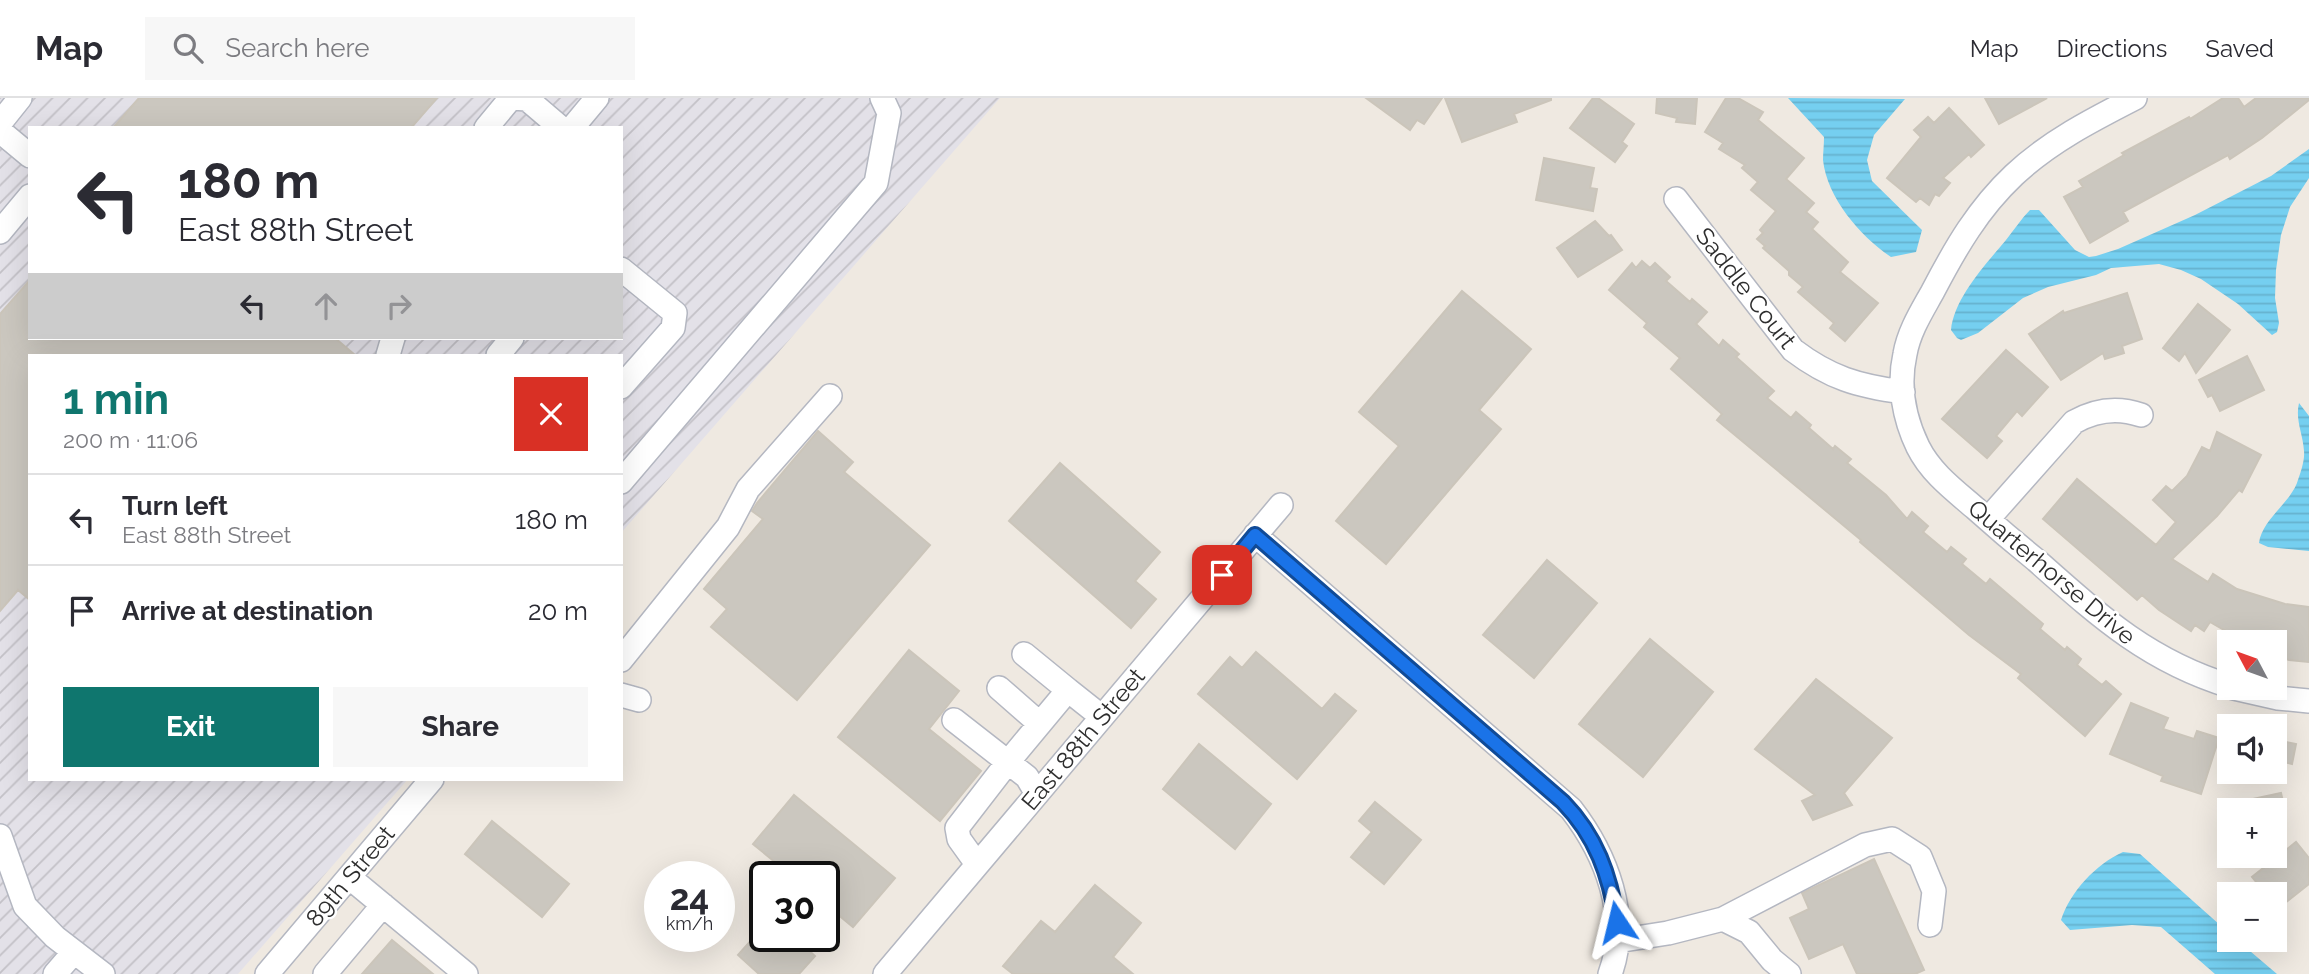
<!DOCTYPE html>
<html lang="en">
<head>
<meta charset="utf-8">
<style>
  :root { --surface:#fff; --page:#f7f7f7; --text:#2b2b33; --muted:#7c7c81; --line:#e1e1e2; --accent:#0f766e }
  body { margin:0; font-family:Raleway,sans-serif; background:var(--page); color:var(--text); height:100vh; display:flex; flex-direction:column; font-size:26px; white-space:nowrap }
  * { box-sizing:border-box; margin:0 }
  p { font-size:23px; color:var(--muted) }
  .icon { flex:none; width:38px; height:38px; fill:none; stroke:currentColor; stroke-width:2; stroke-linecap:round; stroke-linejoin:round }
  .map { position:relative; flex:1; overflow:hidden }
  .panel { position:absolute; left:28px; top:256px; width:595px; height:427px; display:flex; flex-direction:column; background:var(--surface); border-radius:0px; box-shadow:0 7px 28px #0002 }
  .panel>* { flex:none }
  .banner { position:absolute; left:28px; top:28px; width:595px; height:214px; border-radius:0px; box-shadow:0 7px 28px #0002; background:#fff; color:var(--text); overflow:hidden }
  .needle { width:46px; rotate:311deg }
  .controls { position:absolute; left:2217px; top:532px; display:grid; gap:14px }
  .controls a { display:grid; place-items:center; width:70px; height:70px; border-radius:0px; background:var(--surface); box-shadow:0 7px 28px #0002; font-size:35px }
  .speed { position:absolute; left:644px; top:763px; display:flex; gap:14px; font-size:35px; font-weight:700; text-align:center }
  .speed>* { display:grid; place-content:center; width:91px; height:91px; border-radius:50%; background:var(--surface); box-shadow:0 7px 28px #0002; line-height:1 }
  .speed small { font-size:18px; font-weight:400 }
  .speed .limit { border:4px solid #111; border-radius:10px; background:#fff; color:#111 }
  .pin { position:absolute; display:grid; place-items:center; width:60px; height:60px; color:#fff; margin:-30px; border-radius:14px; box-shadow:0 4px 10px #0006 }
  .me { position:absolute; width:77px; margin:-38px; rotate:350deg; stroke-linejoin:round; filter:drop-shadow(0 0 5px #0008) }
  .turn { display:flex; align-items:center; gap:24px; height:147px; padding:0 35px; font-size:32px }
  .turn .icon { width:91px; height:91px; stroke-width:2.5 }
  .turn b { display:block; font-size:49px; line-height:60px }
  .lanes { display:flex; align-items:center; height:66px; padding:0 35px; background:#0003; justify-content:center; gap:35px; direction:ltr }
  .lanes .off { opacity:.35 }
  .round { display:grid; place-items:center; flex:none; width:74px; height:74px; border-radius:0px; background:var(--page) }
  .summary { display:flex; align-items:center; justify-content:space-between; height:119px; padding:0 35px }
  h1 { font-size:42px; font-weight:700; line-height:52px; color:var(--accent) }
  .action { display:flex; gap:14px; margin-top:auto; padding:14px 35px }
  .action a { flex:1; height:80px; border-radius:0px; background:var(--accent); color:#fff; font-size:28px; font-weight:700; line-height:80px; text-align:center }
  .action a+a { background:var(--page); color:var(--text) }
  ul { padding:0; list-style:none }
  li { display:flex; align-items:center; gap:21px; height:91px; padding:0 35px; border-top:2px solid var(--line) }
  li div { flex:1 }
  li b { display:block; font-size:26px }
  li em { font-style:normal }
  header { display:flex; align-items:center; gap:42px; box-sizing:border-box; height:98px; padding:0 35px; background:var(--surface); border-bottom:2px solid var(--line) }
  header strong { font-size:33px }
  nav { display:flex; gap:38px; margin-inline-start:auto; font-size:24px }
  .search { width:490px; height:63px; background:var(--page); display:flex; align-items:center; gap:18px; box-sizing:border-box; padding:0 24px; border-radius:0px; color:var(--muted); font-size:26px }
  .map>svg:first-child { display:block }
  .industrial { fill:url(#industrial-furrows); fill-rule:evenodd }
  .water { fill:url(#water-rules) }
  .building { fill:#cbc7bf; stroke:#cbc5ba; stroke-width:2 }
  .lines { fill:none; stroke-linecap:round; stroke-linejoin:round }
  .minor-casing { stroke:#b4b7c1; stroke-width:26 }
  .minor { stroke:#fff; stroke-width:23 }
  .route-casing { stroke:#114b97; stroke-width:18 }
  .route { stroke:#1a73e8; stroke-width:12 }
  .labels { text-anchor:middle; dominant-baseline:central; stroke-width:5; stroke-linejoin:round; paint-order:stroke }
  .street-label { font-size:24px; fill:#2e2e2e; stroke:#fff }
</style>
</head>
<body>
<header>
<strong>Map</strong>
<div class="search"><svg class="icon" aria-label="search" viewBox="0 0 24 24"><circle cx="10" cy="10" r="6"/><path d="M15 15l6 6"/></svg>Search here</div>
<nav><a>Map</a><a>Directions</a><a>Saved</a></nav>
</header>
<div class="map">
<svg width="2309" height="876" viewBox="0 0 2309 876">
  <defs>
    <pattern id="industrial-furrows" width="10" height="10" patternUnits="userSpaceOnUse" patternTransform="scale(1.75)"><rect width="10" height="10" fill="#e3e1e8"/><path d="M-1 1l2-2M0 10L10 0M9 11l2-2" fill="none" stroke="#c3c1c7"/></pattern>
    <pattern id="water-rules" width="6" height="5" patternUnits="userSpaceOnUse" patternTransform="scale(1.75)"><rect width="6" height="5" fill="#75cff0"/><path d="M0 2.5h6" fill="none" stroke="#66b2ce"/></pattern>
  </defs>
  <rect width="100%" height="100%" fill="#efe9e1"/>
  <!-- industrial -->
  <path class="industrial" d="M 0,0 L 1000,0 L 621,435 L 621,257 L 30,257 L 30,681 L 408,681 L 238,876 L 0,876 ZM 30,30 L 621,30 L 621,240 L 30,240 Z"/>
  <!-- water -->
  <path class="water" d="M 1788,0 L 1905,1 L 1874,37 L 1867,62 L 1872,83 L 1922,132 L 1916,154 L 1891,159 C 1861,139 1827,100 1823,62 C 1823,55 1824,47 1824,39 Z
    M 2309,51 L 2309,80 L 2290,109 L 2281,137 L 2276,172 L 2275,200 L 2279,225 L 2277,234 L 2272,237 L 2238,206 L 2201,181 L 2181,172 L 2159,166 L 2111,170 L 2096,177 L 2048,189 L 2023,200 L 1978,235 L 1961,242 L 1957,240 L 1951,232 C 1954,200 1986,166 2006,142 C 2014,132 2021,121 2030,112 L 2039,112 L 2075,152 L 2089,159 L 2096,158 L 2118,151 L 2195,117 L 2271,78 Z
    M 2299,305 L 2309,318 L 2309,453 L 2268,449 L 2259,445 C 2262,422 2288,407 2297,385 C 2300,376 2305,363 2304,353 C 2303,336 2295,322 2299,305 Z
    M 2123,754 L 2140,756 L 2229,835 L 2230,842 L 2237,842 L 2277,876 L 2215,876 L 2161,829 L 2132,827 L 2070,832 L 2061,822 C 2070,794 2096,766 2123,754 Z"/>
  <!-- building -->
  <path class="building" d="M 139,0 L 437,0 L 411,30 L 113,30 Z
    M 1366,0 L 1442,0 L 1424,26 L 1417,22 L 1410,32 Z
    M 1445,0 L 1551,0 L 1551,2 L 1514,16 L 1517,24 L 1462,44 Z
    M 1593,0 L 1598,0 L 1634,26 L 1622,44 L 1627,48 L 1615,64 L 1570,30 Z
    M 1657,0 L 1697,0 L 1695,26 L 1676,24 L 1677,20 L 1656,15 Z
    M 1726,0 L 1738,0 L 1763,14 L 1758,22 L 1804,60 L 1786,81 L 1814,105 L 1806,114 L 1818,124 L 1812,131 L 1848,164 L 1840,174 L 1878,205 L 1845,243 L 1830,230 L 1834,225 L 1798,194 L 1803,189 L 1789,177 L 1789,173 L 1763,150 L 1765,148 L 1757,141 L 1763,135 L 1760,132 L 1776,113 L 1751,92 L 1758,84 L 1742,70 L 1745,67 L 1719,51 L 1723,45 L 1705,34 Z
    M 1985,0 L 2047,0 L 1999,26 Z
    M 2223,0 L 2238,0 L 2244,9 L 2256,0 L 2309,0 L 2309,2 L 2262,40 L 2230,61 L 2228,57 L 2123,114 L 2128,123 L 2090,145 L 2064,99 L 2083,89 L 2079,83 L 2124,57 L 2122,55 L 2189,19 L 2190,21 Z
    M 1949,10 L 1984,47 L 1971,59 L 1969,56 L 1943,80 L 1950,85 L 1939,98 L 1935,96 L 1929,107 L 1920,100 L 1916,104 L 1887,80 L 1921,39 L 1914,32 L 1928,19 L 1934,25 Z
    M 1544,60 L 1594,70 L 1590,90 L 1597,91 L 1593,113 L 1536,102 Z
    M 1595,123 L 1609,138 L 1611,137 L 1622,152 L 1578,179 L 1557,150 Z
    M 1642,163 L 1650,170 L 1655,165 L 1670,179 L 1666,183 L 1690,204 L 1692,201 L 1707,214 L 1696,226 L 1719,248 L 1723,242 L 1739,256 L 1736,259 L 1774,293 L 1767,300 L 1791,320 L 1796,314 L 1811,327 L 1809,330 L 1833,351 L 1835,348 L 1851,361 L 1847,365 L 1886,397 L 1907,421 L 1912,414 L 1928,428 L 1923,434 L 1947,454 L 1951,449 L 1966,461 L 1962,466 L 1986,486 L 1990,481 L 2043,526 L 2040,531 L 2065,552 L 2067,549 L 2081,561 L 2077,567 L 2102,587 L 2106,583 L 2121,596 L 2085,638 L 2018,580 L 2021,576 L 1969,537 L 1860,444 L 1861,442 L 1717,322 L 1722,316 L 1671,271 L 1680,260 L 1644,229 L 1647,225 L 1609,192 L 1632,165 L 1636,170 Z
    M 30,182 L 30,240 L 335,240 L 355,257 L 30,257 L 30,502 L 18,492 L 0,513 L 0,216 Z
    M 1462,193 L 1531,251 L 1479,312 L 1501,331 L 1386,466 L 1336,423 L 1399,348 L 1359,314 Z
    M 2127,195 L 2142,241 L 2122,248 L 2124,255 L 2105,261 L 2103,255 L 2061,282 L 2029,236 L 2063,213 L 2064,215 Z
    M 2198,206 L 2230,232 L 2196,275 L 2185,255 L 2179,263 L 2163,250 Z
    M 2006,252 L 2048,289 L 2022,318 L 2017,313 L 1996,338 L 2002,343 L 1987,360 L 1942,321 Z
    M 2247,258 L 2264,292 L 2220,313 L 2212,297 L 2208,299 L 2199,282 Z
    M 818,333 L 853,364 L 844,374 L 930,447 L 797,602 L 711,529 L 727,511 L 704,491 L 763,421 L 752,413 L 757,405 Z
    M 2217,334 L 2261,357 L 2242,394 L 2239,392 L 2217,418 L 2172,461 L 2208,484 L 2213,476 L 2237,491 L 2285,506 L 2309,509 L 2309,564 L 2289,562 L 2275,557 L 2275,544 L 2235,544 L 2236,539 L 2210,524 L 2204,533 L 2195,527 L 2191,533 L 2159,512 L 2142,497 L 2137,502 L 2043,421 L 2077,381 L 2156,447 L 2176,424 L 2153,402 L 2166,388 L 2172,393 L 2187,378 L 2202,349 L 2210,353 Z
    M 1060,365 L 1160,454 L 1135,483 L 1156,501 L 1131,530 L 1009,423 Z
    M 1547,462 L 1597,505 L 1534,580 L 1483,537 Z
    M 1650,541 L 1713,594 L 1643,679 L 1579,626 Z
    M 909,552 L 959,593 L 929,631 L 981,673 L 940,723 L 838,639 Z
    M 1256,554 L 1322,611 L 1335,596 L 1356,613 L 1297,681 L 1198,596 L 1230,559 L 1242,570 Z
    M 1816,581 L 1892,640 L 1844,695 L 1852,707 L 1813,722 L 1802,703 L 1815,697 L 1755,651 Z
    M 2131,605 L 2168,620 L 2163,631 L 2194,641 L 2197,633 L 2219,640 L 2201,696 L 2161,683 L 2163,678 L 2110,656 Z
    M 2275,642 L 2296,646 L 2292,666 L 2275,662 Z
    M 1199,646 L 1271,706 L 1235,751 L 1163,691 Z
    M 2281,695 L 2285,712 L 2235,712 L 2234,705 Z
    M 794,697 L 895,780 L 853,829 L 824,805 L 824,779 L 793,779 L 753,746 Z
    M 1375,704 L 1421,742 L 1384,786 L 1351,759 L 1372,734 L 1359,723 Z
    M 492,723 L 569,786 L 542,819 L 465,756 Z
    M 2296,744 L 2309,760 L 2309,786 L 2275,813 L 2275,796 L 2266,796 L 2252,779 Z
    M 1874,761 L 1924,872 L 1915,876 L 1857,876 L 1843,846 L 1809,861 L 1790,820 L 1809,811 L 1802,795 Z
    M 1095,787 L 1141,825 L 1113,859 L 1133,876 L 1013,876 L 1003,868 L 1041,823 L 1055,834 Z
    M 755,838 L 793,838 L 815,858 L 799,876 L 759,876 L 738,857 Z
    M 392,842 L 433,876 L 362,876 Z"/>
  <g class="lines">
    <!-- minor casing -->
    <g class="minor-casing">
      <path id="minor" d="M 2135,0 C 2092,22 2049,44 2014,77 C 1978,111 1956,149 1933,193 C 1922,213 1909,233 1905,256 C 1898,287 1904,320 1918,349 C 1931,375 1954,392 1975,410 C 1995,428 2015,445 2036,462 C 2098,517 2148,563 2230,588
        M 0,25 L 20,0
        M 486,30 L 511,0 L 527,1 L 561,30
        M 572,30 L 597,0
        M 0,33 L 30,58
        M 1676,101 L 1793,252 C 1830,280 1858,288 1903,294
        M 0,134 L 30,98
        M 621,171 L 675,215 L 673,230 L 621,289
        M 388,257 L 393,240
        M 498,257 L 512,240
        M 621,384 L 876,85 L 889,15 L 882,0
        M 1988,421 L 2074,324 C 2095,312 2118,309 2141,317
        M 1255,437 L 1571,711 C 1606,756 1631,819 1610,876
        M 1024,556 L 1068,592
        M 621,562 L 728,429 L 748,391 L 830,298
        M 999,590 L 1039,625
        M 2234,590 L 2278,600 L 2309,603
        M 621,597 L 639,602
        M 954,622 L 1027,679 L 1037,696
        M 0,738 L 25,808 L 55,839 L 103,876
        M 977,766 L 959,741 L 957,730 L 1008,664 L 1068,592 L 1102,619
        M 349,779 L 466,876
        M 1723,821 L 1749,834 L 1772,862 L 1789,876
        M 1617,843 L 1668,835 L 1723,821 L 1865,747 L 1892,741 L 1920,759 L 1934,793 L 1930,827
        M 55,876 L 74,854
        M 267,876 L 432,681
        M 325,876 L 383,807
        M 885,876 L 1281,407"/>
    </g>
    <!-- minor -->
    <use href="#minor" class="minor"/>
  </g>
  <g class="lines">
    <!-- route casing -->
    <g class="route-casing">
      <path id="route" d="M 1222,477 L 1255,437 L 1563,704 C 1596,738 1610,777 1617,824"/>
    </g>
    <!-- route -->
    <use href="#route" class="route"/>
  </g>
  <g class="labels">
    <!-- street labels -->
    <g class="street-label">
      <text transform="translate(1746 190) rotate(52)">Saddle Court</text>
      <text transform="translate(2052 474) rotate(40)">Quarterhorse Drive</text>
      <text transform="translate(1083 641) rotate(-50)">East 88th Street</text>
      <text transform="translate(350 778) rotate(-50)">89th Street</text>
    </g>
  </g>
</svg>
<div class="controls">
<a><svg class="needle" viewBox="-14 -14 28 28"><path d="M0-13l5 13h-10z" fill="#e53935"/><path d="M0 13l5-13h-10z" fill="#7c7c81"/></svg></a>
<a><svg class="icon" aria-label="sound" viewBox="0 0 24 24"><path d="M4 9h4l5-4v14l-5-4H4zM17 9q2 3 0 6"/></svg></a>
<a>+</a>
<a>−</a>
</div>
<div class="speed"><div>24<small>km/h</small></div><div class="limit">30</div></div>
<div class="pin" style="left:1222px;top:477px;background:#d93025"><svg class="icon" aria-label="arrive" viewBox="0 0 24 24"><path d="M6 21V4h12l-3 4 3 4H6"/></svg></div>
<svg class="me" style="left:1617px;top:824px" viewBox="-20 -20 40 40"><path d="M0-17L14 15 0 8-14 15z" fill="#1a73e8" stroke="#fff" stroke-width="4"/></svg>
<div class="banner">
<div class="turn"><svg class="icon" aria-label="left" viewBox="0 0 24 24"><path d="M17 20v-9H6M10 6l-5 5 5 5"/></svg><div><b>180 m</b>East 88th Street</div></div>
<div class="lanes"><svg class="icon" aria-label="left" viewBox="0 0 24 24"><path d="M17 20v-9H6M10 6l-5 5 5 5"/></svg><svg class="icon off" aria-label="ahead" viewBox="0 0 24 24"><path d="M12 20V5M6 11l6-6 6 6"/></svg><svg class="icon off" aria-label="right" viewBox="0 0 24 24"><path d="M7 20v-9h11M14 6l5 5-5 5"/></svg></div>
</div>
<section class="panel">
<div class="summary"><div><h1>1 min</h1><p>200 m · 11:06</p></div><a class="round" style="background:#d93025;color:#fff"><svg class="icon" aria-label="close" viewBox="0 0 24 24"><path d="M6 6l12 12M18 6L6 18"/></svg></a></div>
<ul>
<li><svg class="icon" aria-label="left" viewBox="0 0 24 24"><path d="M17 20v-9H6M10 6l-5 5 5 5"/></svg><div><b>Turn left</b><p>East 88th Street</p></div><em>180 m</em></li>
<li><svg class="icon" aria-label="arrive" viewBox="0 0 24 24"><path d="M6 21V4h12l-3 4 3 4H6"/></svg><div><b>Arrive at destination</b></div><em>20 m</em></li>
</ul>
<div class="action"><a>Exit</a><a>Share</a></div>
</section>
</div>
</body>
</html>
